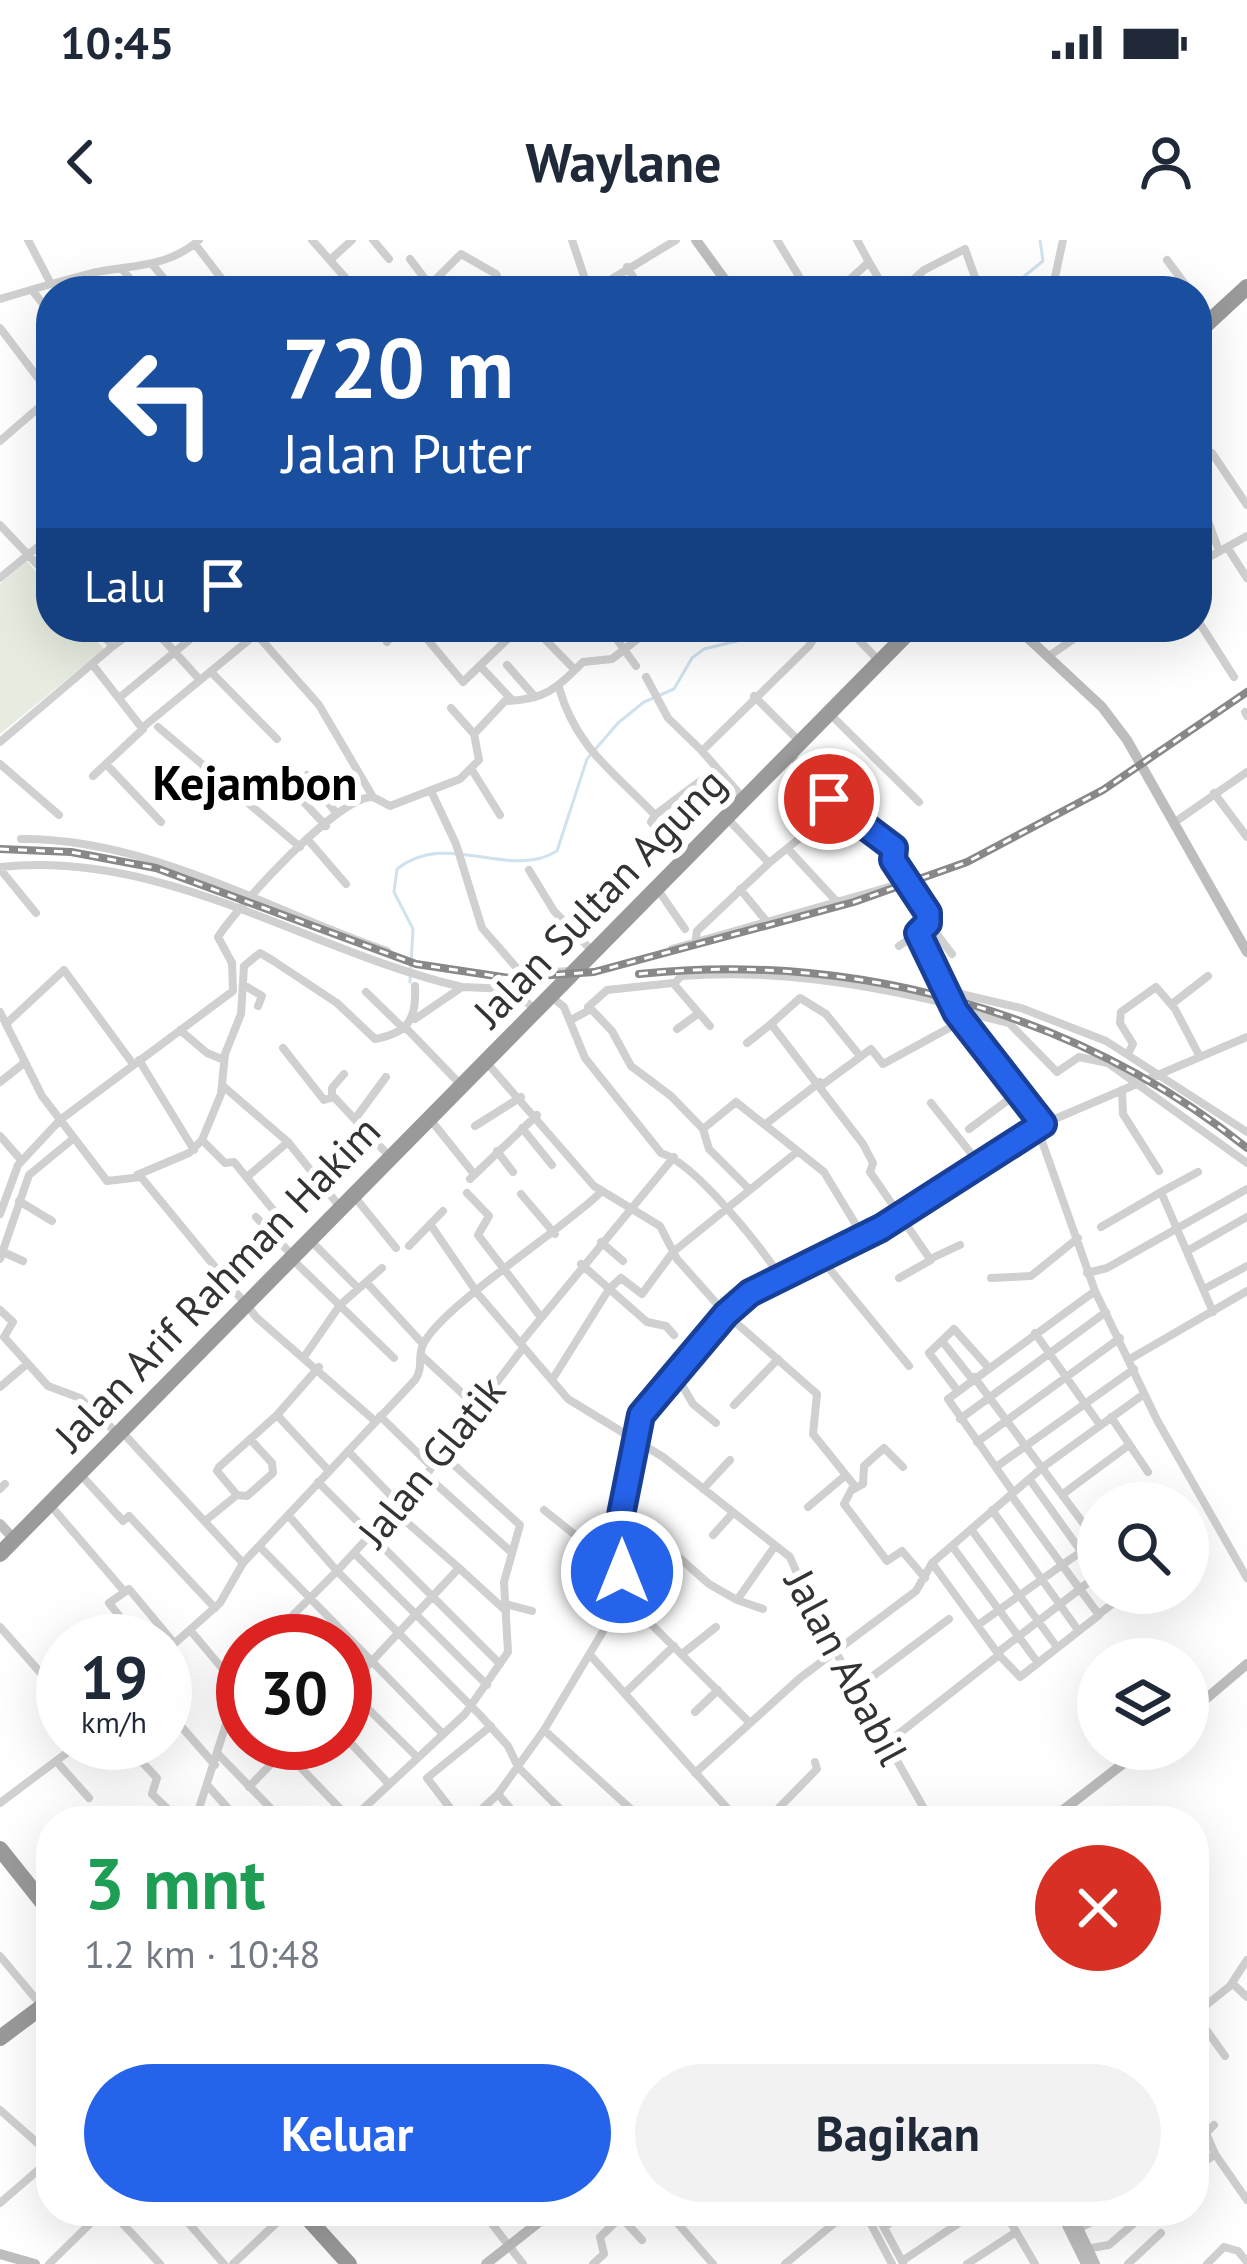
<!DOCTYPE html>
<html lang="id">
<head>
<meta charset="utf-8">
<style>
  :root { --surface:#fff; --page:#f2f2f3; --text:#1f2937; --muted:#747a83; --accent:#2563eb }
  body { margin:0; font-family:"PT Sans",sans-serif; background:var(--page); color:var(--text); height:100vh; display:flex; flex-direction:column; font-size:45px; white-space:nowrap }
  * { box-sizing:border-box; margin:0 }
  p { font-size:39px; color:var(--muted) }
  .icon { flex:none; width:66px; height:66px; fill:none; stroke:currentColor; stroke-width:2; stroke-linecap:round; stroke-linejoin:round }
  .map { position:relative; flex:1; overflow:hidden }
  .drawer { position:absolute; left:36px; top:1566px; width:1173px; height:420px; display:flex; flex-direction:column; background:var(--surface); border-radius:48px; box-shadow:0 12px 48px #0002 }
  .drawer>* { flex:none }
  .top-card { position:absolute; left:36px; top:36px; width:1176px; height:366px; border-radius:48px; box-shadow:0 12px 48px #0002; background:#1a4fa0; color:#fff; overflow:hidden }
  .tools { position:absolute; left:1077px; top:1242px; display:grid; gap:24px }
  .tools a { display:grid; place-items:center; width:132px; height:132px; border-radius:50%; background:var(--surface); box-shadow:0 12px 48px #0002; font-size:60px }
  .speed { position:absolute; left:36px; top:1374px; display:flex; gap:24px; font-size:60px; font-weight:700; text-align:center }
  .speed>* { display:grid; place-content:center; width:156px; height:156px; border-radius:50%; background:var(--surface); box-shadow:0 12px 48px #0002; line-height:1 }
  .speed small { font-size:30px; font-weight:400 }
  .speed .limit { border:18px solid #d22; background:#fff; color:#111 }
  .pin { position:absolute; display:grid; place-items:center; width:102px; height:102px; color:#fff; margin:-51px; border:6px solid #fff; border-radius:50%; box-shadow:0 3px 12px #0007 }
  .me { position:absolute; width:132px; margin:-66px; rotate:0deg; stroke-linejoin:round; filter:drop-shadow(0 0 9px #0008) }
  .turn { display:flex; align-items:center; gap:42px; height:252px; padding:0 48px; font-size:54px }
  .turn .icon { width:156px; height:156px; stroke-width:2.5 }
  .turn b { display:block; font-size:84px; line-height:102px }
  .then { display:flex; align-items:center; height:114px; padding:0 48px; background:#0003; gap:24px; font-size:45px }
  .round { display:grid; place-items:center; flex:none; width:126px; height:126px; border-radius:63px; background:var(--page) }
  .head { display:flex; align-items:center; justify-content:space-between; height:204px; padding:0 48px }
  h1 { font-size:72px; font-weight:800; line-height:90px; color:#1e9e55 }
  .primary-button { display:flex; gap:24px; margin-top:auto; padding:24px 48px }
  .primary-button a { flex:1; height:138px; border-radius:72px; background:var(--accent); color:#fff; font-size:48px; font-weight:800; line-height:138px; text-align:center }
  .primary-button a+a { background:var(--page); color:var(--text) }
  .status { display:flex; justify-content:space-between; align-items:center; height:84px; padding:0 60px; background:var(--surface); direction:ltr }
  .status svg { height:33px; fill:currentColor }
  header { display:flex; justify-content:space-between; align-items:center; height:156px; padding:0 48px; background:var(--surface); font-size:54px; font-weight:800 }
  .map>svg:first-child { display:block }
  .green { fill:#e6ecdf }
  .lines { fill:none; stroke-linecap:round; stroke-linejoin:round }
  .stream { stroke:#cfe2ee; stroke-width:3 }
  .street { stroke:#d0d0d0; stroke-width:8 }
  .secondary { stroke:#bdbdbd; stroke-width:10 }
  .highway { stroke:#9a9a9a; stroke-width:16 }
  .rail-casing { stroke:#888; stroke-width:8 }
  .rail { stroke:#fff; stroke-width:3; stroke-dasharray:9; stroke-linecap:butt }
  .route-casing { stroke:#184099; stroke-width:30 }
  .route { stroke:#2563eb; stroke-width:21 }
  .labels { text-anchor:middle; dominant-baseline:central; stroke-width:12; stroke-linejoin:round; paint-order:stroke }
  .street-label { font-size:42px; fill:#333; stroke:#fff }
  .quarter-label { font-size:48px; font-weight:bold; fill:#000; stroke:#fff }
</style>
</head>
<body>
<div class="status"><b>10:45</b><svg viewBox="0 0 49 12"><path d="M0 12V9h3v3zM5 12V6h3v6zM10 12V3h3v9zM15 12V0h3v12zM26 1h20v11H26zM47 4h2v5h-2z"/></svg></div>
<header><svg class="icon" aria-label="back" viewBox="0 0 24 24"><path d="M15 5l-7 7 7 7"/></svg>Waylane<svg class="icon" aria-label="person" viewBox="0 0 24 24"><circle cx="12" cy="8" r="4"/><path d="M4 21q1-7 8-7t8 7"/></svg></header>
<div class="map">
<svg width="1247" height="2024" viewBox="0 0 1247 2024">
  <rect width="100%" height="100%" fill="#fff"/>
  <!-- green -->
  <path class="green" d="M 27,321 L 51,349 L 51,387 L 84,387 L 104,409 L 0,494 L 0,344 Z"/>
  <g class="lines">
    <!-- stream -->
    <path class="stream" d="M 1019,51 L 1022,38 L 1043,21 L 1040,0
      M 410,742 L 413,689 L 394,652 L 397,629 C 448,589 508,641 557,611 L 587,519 L 618,483 L 644,462 L 674,449 L 692,418 L 704,409 L 737,401 L 760,387"/>
    <!-- street -->
    <path class="street" d="M 28,0 L 51,44
      M 312,0 L 357,51
      M 373,0 L 389,19
      M 572,0 L 589,51
      M 777,0 L 808,51
      M 195,4 L 231,51
      M 410,19 L 434,51
      M 330,20 L 352,0
      M 1167,20 L 1190,51
      M 869,22 L 886,51
      M 152,24 L 174,51
      M 627,27 L 642,51
      M 122,29 L 140,51
      M 90,34 L 104,51
      M 62,42 L 70,51
      M 430,45 L 461,14 L 496,34 L 504,51
      M 32,50 L 51,74
      M 410,50 L 425,39
      M 592,51 L 676,0
      M 837,51 L 869,22 L 857,0
      M 901,51 L 924,30 L 965,9 L 980,51
      M 1052,51 L 1063,0
      M 0,59 C 30,50 61,41 92,33 C 130,25 168,28 199,0
      M 1197,60 L 1211,77
      M 0,88 L 51,155
      M 0,201 L 51,157
      M 1197,234 L 1212,213 L 1247,265
      M 1197,276 L 1206,275 L 1219,311
      M 0,285 L 51,339
      M 1227,307 L 1247,338
      M 1197,324 L 1247,296
      M 0,338 L 51,296
      M 1197,379 L 1234,437
      M 152,387 L 200,440
      M 250,387 L 319,465 L 373,557 L 390,566 L 460,539 L 479,520 L 474,494 L 505,461 C 545,460 556,449 583,422 L 612,419 L 653,387
      M 417,387 L 463,442 L 520,387
      M 533,387 L 575,430
      M 608,387 L 636,426
      M 857,398 L 880,422
      M 387,402 L 398,387
      M 113,406 L 139,387
      M 1049,416 L 1091,387
      M 92,424 L 142,488 L 256,394
      M 507,425 L 535,457
      M 480,426 L 512,460
      M 211,432 L 277,499
      M 646,437 L 668,478 L 702,511
      M 559,448 C 577,509 613,531 655,575 L 651,582 L 686,615
      M 754,456 L 801,503
      M 119,458 L 205,387
      M 451,468 L 474,494
      M 1245,472 L 1247,476
      M 832,476 L 919,562
      M 158,487 L 300,607
      M 0,502 L 113,406 L 95,387
      M 791,516 L 837,568 L 894,607 C 892,636 926,653 928,683 L 918,693 L 951,765 L 1043,884
      M 0,524 L 59,575
      M 106,524 L 161,582
      M 472,530 L 500,575
      M 307,535 L 337,574
      M 93,536 L 143,489
      M 290,547 L 326,586
      M 431,551 L 456,604 L 482,688 L 522,734 L 570,731
      M 1214,553 L 1247,597
      M 743,558 L 702,511 L 809,406 L 816,395 L 814,387
      M 655,575 L 715,530
      M 727,578 L 769,623 L 837,568
      M 1175,582 L 1247,532
      M 21,599 C 149,598 268,670 387,711
      M 309,601 L 346,644
      M 788,609 L 838,663
      M 0,627 C 165,609 307,711 462,747
      M 0,629 L 36,673
      M 529,630 L 554,671 L 592,711
      M 656,647 L 685,689
      M 740,649 L 767,682
      M 928,683 L 952,714
      M 695,703 L 697,691 L 769,623
      M 899,706 L 918,693
      M 672,709 L 910,641
      M 675,743 L 681,736 C 771,729 861,743 949,764
      M 244,745 L 262,756 L 258,766
      M 944,750 L 1021,768 L 1106,801 L 1247,892
      M 366,752 L 404,789
      M 553,758 L 564,767 L 585,818 L 661,913 C 695,923 761,1007 781,1038
      M 1172,764 L 1208,736
      M 588,767 L 607,750 L 673,743 L 710,786
      M 953,769 L 1009,783 L 1057,832 L 1079,817 L 1108,823 L 1247,923
      M 0,772 L 42,856 L 107,941 L 141,937 L 257,1078 L 375,1181
      M 415,779 L 462,747 L 511,749 L 537,771
      M 571,780 L 591,769 L 612,791 L 631,826 L 671,856 L 703,889 L 709,909 L 750,950
      M 7,783 L 64,730 L 133,824
      M 406,788 L 461,845
      M 677,789 L 699,773
      M 180,790 L 207,813 L 224,820
      M 747,803 L 771,784
      M 283,808 L 324,860 L 334,857 L 389,916
      M 1128,814 L 1133,804 L 1120,783 L 1121,772 L 1156,747 L 1175,769 L 1200,817
      M 860,816 L 826,774 L 800,758 L 771,784 L 863,904 L 873,923 L 870,932 L 930,1019 L 960,1005
      M 139,820 L 194,910
      M 488,824 L 594,946 L 660,986 L 677,1019 L 726,1074 L 817,1154 L 813,1194 L 854,1245 L 844,1264 L 887,1321 L 902,1311 L 925,1338
      M 0,842 L 24,823
      M 822,845 L 871,809 L 883,824 L 962,781
      M 223,846 L 288,902 L 340,967
      M 1122,850 L 1123,874 L 1159,931
      M 332,857 L 332,848 L 344,834
      M 931,863 L 982,927
      M 355,879 L 386,837
      M 430,879 L 474,934
      M 767,883 L 820,842
      M 475,886 L 521,857
      M 522,888 L 552,925
      M 703,889 L 736,862 L 824,932 L 864,998
      M 969,889 L 1019,852
      M 1038,890 L 1095,1051 L 1157,1180 L 1247,1338
      M 0,896 L 22,921
      M 202,900 L 225,923 L 234,922 L 279,977
      M 497,911 L 513,932
      M 137,935 L 189,913 L 202,900 L 221,854 L 225,814 L 241,774 L 244,726 L 260,713 L 272,720 L 337,763 L 375,799 C 408,793 417,779 415,746
      M 247,937 L 288,902
      M 470,939 L 537,875
      M 1161,952 L 1198,932
      M 467,953 L 489,976 L 478,995 L 540,1076
      M 521,954 L 555,994
      M 354,956 L 396,1008
      M 19,961 L 52,981
      M 0,974 L 18,925 L 60,880 L 233,751 L 232,723 L 218,697 C 239,665 338,556 373,557
      M 256,977 L 292,1015
      M 430,984 L 478,1054 L 568,1159 L 663,1217 L 790,1317 L 815,1375 L 931,1581
      M 1101,987 L 1161,952 L 1213,1072
      M 310,1000 L 358,1048
      M 601,1002 L 623,1021
      M 409,1006 L 443,971
      M 1189,1010 L 1247,977
      M 3,1012 L 23,1021
      M 0,1019 L 29,935 L 74,898
      M 292,1019 L 394,1118
      M 823,1021 L 909,1126
      M 581,1024 L 647,1082 L 666,1086 L 674,1095
      M 1087,1033 L 1107,1028 L 1247,949
      M 899,1038 L 931,1020
      M 991,1038 L 1031,1036 L 1078,998
      M 366,1042 L 423,1104
      M 1206,1048 L 1247,1026
      M 0,1070 L 13,1082 L 4,1097 L 48,1146 L 80,1158 L 118,1194
      M 1035,1093 L 1100,1185
      M 523,1100 L 674,917
      M 942,1101 L 972,1139
      M 422,1116 L 478,1168
      M 304,1117 L 340,1065 L 382,1028
      M 1130,1119 L 1247,1051
      M 675,1133 L 693,1164 L 716,1183
      M 974,1137 L 1098,1303
      M 552,1140 L 609,1049 L 621,1038 L 642,1054 L 673,1012 L 797,912
      M 0,1147 L 27,1124
      M 957,1150 L 929,1113 L 954,1089 L 988,1127
      M 734,1165 L 778,1119
      M 277,1175 L 329,1231
      M 380,1176 L 432,1227
      M 1111,1177 L 1148,1232
      M 960,1179 L 1106,1072
      M 123,1193 L 243,1323 L 415,1140 C 424,1127 417,1118 423,1105 C 439,1068 565,988 601,952
      M 977,1202 L 1120,1098
      M 348,1211 L 399,1264
      M 996,1227 L 1134,1129
      M 426,1235 L 510,1311
      M 82,1236 L 123,1281 L 129,1276 L 215,1368
      M 318,1242 L 500,1424
      M 0,1249 L 5,1244
      M 703,1249 L 730,1220
      M 854,1249 L 863,1244 L 864,1226 L 884,1208 L 903,1227
      M 1013,1252 L 948,1159 L 1095,1051
      M 1063,1254 L 1129,1205
      M 237,1255 L 247,1256 L 273,1233 L 272,1223 L 250,1199
      M 51,1266 L 124,1351
      M 808,1267 L 846,1235
      M 623,1268 L 709,1344 L 737,1360 L 775,1306
      M 544,1270 L 620,1331
      M 992,1270 L 1078,1390
      M 288,1275 L 337,1331 L 426,1235 L 523,1108
      M 205,1281 L 237,1255 L 217,1231 L 219,1227 L 277,1175 L 319,1127
      M 971,1289 L 1057,1407
      M 713,1295 L 733,1273
      M 259,1306 L 442,1493
      M 952,1306 L 1038,1423
      M 355,1314 L 487,1445
      M 459,1328 L 506,1371
      M 616,1360 L 652,1385 L 750,1483
      M 737,1360 L 763,1369
      M 506,1364 L 532,1371
      M 637,1373 L 669,1348
      M 1099,1374 L 1127,1353
      M 287,1385 L 302,1401
      M 978,1385 L 1062,1325 L 1011,1255
      M 0,1387 L 46,1439 L 63,1445
      M 190,1390 L 237,1446
      M 139,1401 L 109,1363 L 129,1349 L 174,1403
      M 267,1401 L 337,1331 L 480,1475 L 508,1506 L 518,1527 L 572,1581
      M 165,1412 L 220,1363 L 243,1323
      M 997,1413 L 1098,1335 L 1030,1240
      M 682,1414 L 716,1387
      M 999,1415 L 1020,1437 L 1099,1375 L 1062,1325 L 1081,1312
      M 591,1416 L 727,1568 L 719,1581
      M 345,1446 L 416,1516
      M 857,1448 L 949,1379
      M 345,1450 L 459,1328 L 394,1271
      M 626,1452 L 674,1406
      M 165,1468 L 215,1525
      M 695,1472 L 718,1450
      M 544,1490 L 644,1581
      M 345,1497 L 388,1543
      M 124,1503 L 157,1538 L 152,1554 L 180,1581
      M 277,1503 L 351,1580
      M 887,1503 L 999,1415 L 932,1323 L 1043,1227 L 1144,1154
      M 218,1514 L 283,1581
      M 56,1521 L 89,1558
      M 695,1533 L 800,1438 L 916,1351 L 932,1323
      M 209,1547 L 239,1581
      M 249,1547 L 291,1503
      M 498,1554 L 521,1581
      M 0,1563 L 80,1503
      M 728,1570 L 745,1581
      M 195,1581 L 243,1431
      M 350,1581 L 465,1474 L 508,1412 L 504,1342 L 520,1285 L 442,1214
      M 460,1581 L 427,1538 L 491,1486
      M 469,1581 L 498,1554 L 544,1490 L 608,1383 L 621,1332 L 621,1275 L 641,1175 L 726,1074 L 750,1053 L 856,1003 L 1043,884 L 1247,797
      M 766,1581 L 817,1529 L 815,1522
      M 0,1716 L 41,1765
      M 1232,1743 L 1247,1757
      M 1195,1774 L 1225,1816
      M 1194,1775 L 1230,1746 L 1247,1720
      M 0,1870 L 51,1915
      M 1214,1885 L 1206,1893 L 1215,1914
      M 1194,1930 L 1215,1914 L 1247,1960
      M 0,1963 L 51,1919
      M 111,1971 L 160,2024
      M 178,1971 L 224,2024
      M 482,1971 L 523,2024
      M 667,1971 L 713,2024
      M 864,1971 L 892,2024
      M 875,1971 L 903,2023
      M 1004,1971 L 1035,2024
      M 621,1977 L 642,2000
      M 125,1985 L 137,1971
      M 884,1987 L 908,1971
      M 1080,1988 L 1114,1971
      M 1085,2009 L 1109,2005 L 1148,1971
      M 902,2021 L 977,1971
      M 49,2024 L 103,1971
      M 233,2024 L 289,1971
      M 593,2024 L 604,2014 L 600,1997 L 627,1971
      M 785,2024 L 849,1971
      M 967,2024 L 1016,1992
      M 1128,2024 L 1161,1993
      M 1207,2024 L 1224,2007 L 1238,2011 L 1247,2022"/>
    <!-- secondary -->
    <path class="secondary" d="M 696,0 L 733,51
      M 1016,387 L 1102,467 L 1127,500 L 1247,712
      M 0,1284 L 14,1299
      M 1188,1474 L 1247,1424
      M 1049,1581 L 1142,1509
      M 1060,1971 L 1086,2024
      M 1070,1971 L 1095,2024
      M 0,2014 L 35,2024
      M 486,2024 L 553,1971"/>
    <!-- highway -->
    <path class="highway" d="M 1197,93 L 1247,47
      M 0,1314 L 914,387
      M 0,1609 L 51,1673
      M 0,1798 L 51,1760
      M 301,1971 L 349,2024"/>
    <!-- rail casing -->
    <g class="rail-casing">
      <path id="rail" d="M 0,609 L 71,612 L 156,628 L 416,724 L 509,738 L 594,732 L 854,662 L 967,622 L 1103,550 L 1247,452
        M 639,734 C 854,711 1079,773 1247,908"/>
    </g>
    <!-- rail -->
    <use href="#rail" class="rail"/>
  </g>
  <g class="lines">
    <!-- route casing -->
    <g class="route-casing">
      <path id="route" d="M 622,1332 L 621,1275 L 641,1175 L 726,1074 L 750,1053 L 881,988 L 1043,884 L 956,772 L 918,693 L 928,683 L 928,673 L 893,620 L 894,608 L 829,559"/>
    </g>
    <!-- route -->
    <use href="#route" class="route"/>
  </g>
  <g class="labels">
    <!-- street labels -->
    <g class="street-label">
      <text transform="translate(599 657) rotate(-46)">Jalan Sultan Agung</text>
      <text transform="translate(217 1043) rotate(-46)">Jalan Arif Rahman Hakim</text>
      <text transform="translate(431 1221) rotate(-51)">Jalan Glatik</text>
      <text transform="translate(847 1427) rotate(62)">Jalan Ababil</text>
    </g>
    <!-- quarter labels -->
    <g class="quarter-label">
      <text x="255" y="542">Kejambon</text>
    </g>
  </g>
</svg>
<div class="tools">
<a><svg class="icon" aria-label="search" viewBox="0 0 24 24"><circle cx="10" cy="10" r="6"/><path d="M15 15l6 6"/></svg></a>
<a><svg class="icon" aria-label="layers" viewBox="0 0 24 24"><path d="M12 4l9 5-9 5-9-5zM3 14l9 5 9-5"/></svg></a>
</div>
<div class="speed"><div>19<small>km/h</small></div><div class="limit">30</div></div>
<div class="pin" style="left:829px;top:559px;background:#d93025"><svg class="icon" aria-label="arrive" viewBox="0 0 24 24"><path d="M6 21V4h12l-3 4 3 4H6"/></svg></div>
<svg class="me" style="left:622px;top:1332px" viewBox="-20 -20 40 40"><circle r="17" fill="#2563eb" stroke="#fff" stroke-width="3"/><path d="M0-11L8 9 0 5-8 9z" fill="#fff"/></svg>
<div class="top-card">
<div class="turn"><svg class="icon" aria-label="left" viewBox="0 0 24 24"><path d="M17 20v-9H6M10 6l-5 5 5 5"/></svg><div><b>720 m</b>Jalan Puter</div></div>
<div class="then">Lalu<svg class="icon" aria-label="arrive" viewBox="0 0 24 24"><path d="M6 21V4h12l-3 4 3 4H6"/></svg></div>
</div>
<section class="drawer">
<div class="head"><div><h1>3 mnt</h1><p>1.2 km · 10:48</p></div><a class="round" style="background:#d93025;color:#fff"><svg class="icon" aria-label="close" viewBox="0 0 24 24"><path d="M6 6l12 12M18 6L6 18"/></svg></a></div>
<div class="primary-button"><a>Keluar</a><a>Bagikan</a></div>
</section>
</div>
</body>
</html>
